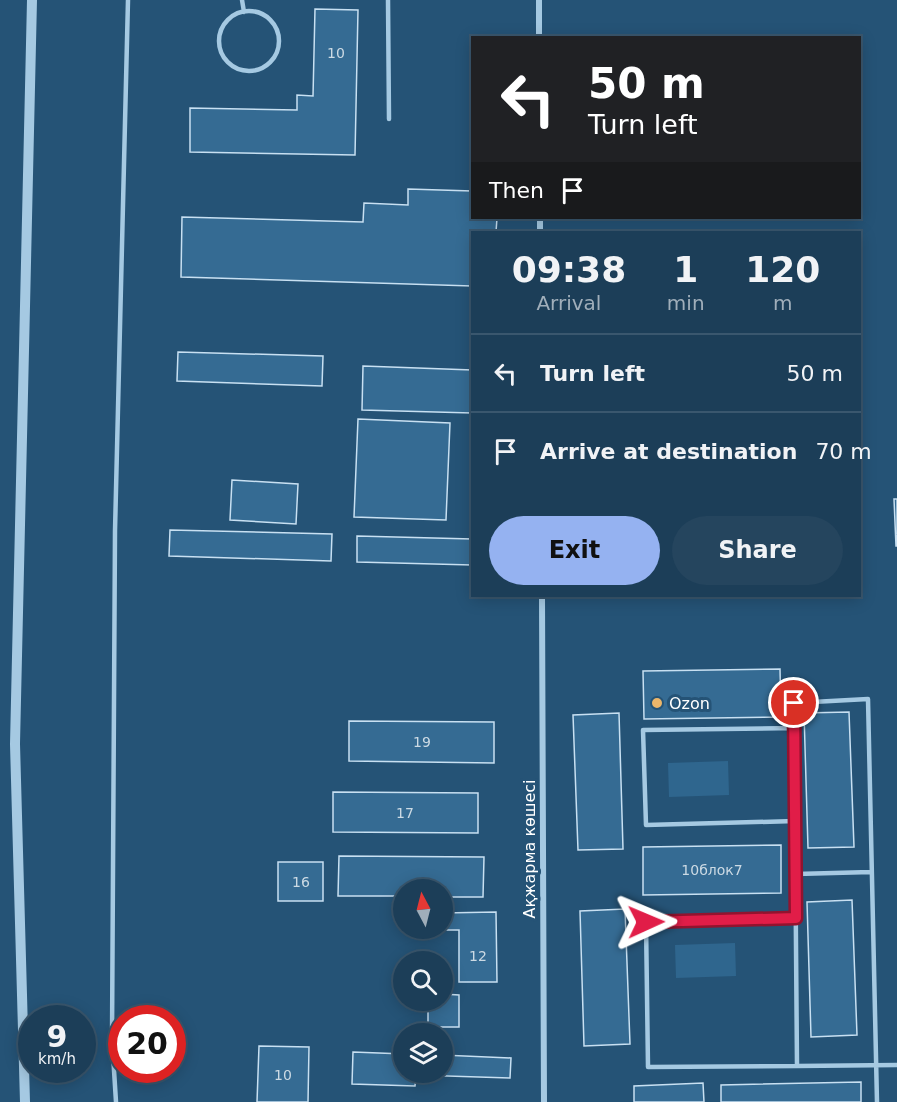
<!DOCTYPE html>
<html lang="en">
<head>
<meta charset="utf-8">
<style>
  :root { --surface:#1c3e58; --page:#25455e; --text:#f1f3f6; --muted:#a0aeba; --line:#3a576e; --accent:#95b2f1 }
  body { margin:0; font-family:"DejaVu Sans",sans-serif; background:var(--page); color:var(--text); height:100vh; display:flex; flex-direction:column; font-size:22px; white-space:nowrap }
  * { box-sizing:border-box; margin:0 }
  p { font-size:20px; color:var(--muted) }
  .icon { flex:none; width:33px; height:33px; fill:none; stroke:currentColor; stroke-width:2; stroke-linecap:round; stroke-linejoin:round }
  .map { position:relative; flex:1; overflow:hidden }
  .drawer { position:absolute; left:471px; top:231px; width:390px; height:366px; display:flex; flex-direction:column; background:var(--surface); border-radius:0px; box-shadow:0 3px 15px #0003,0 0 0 2px var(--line) }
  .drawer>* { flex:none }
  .banner { position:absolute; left:471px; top:36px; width:390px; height:183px; border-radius:0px; box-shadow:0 3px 15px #0003,0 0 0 2px var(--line); background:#202124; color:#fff; overflow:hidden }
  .needle { width:39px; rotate:353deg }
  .buttons { position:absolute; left:393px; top:879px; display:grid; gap:12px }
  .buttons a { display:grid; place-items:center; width:60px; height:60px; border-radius:50%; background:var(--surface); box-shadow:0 3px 15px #0003,0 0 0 2px var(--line); font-size:30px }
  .speed { position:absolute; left:18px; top:1005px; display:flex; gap:12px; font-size:30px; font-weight:700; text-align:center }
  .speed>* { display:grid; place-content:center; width:78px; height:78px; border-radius:50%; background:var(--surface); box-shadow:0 3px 15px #0003,0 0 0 2px var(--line); line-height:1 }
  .speed small { font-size:15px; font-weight:400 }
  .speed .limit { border:9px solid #d22; background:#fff; color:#111 }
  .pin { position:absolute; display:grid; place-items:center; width:51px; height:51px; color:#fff; margin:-26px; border:3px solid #fff; border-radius:50%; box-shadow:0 2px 6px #0007 }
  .me { position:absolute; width:66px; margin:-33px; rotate:89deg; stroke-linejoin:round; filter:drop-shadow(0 0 4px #0008) }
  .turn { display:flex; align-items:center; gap:21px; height:126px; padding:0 18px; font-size:27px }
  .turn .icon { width:78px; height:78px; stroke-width:2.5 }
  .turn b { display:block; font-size:42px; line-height:51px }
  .then { display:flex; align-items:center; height:57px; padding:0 18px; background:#0003; gap:12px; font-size:22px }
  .eta { display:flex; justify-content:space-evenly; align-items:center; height:102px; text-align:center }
  .eta b { font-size:36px; font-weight:600; line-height:42px }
  .primary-button { display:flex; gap:12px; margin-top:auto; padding:12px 18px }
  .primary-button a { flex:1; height:69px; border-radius:36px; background:var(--accent); color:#111; font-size:24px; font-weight:600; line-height:69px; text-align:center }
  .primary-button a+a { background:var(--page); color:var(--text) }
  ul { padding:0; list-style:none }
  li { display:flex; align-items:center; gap:18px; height:78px; padding:0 18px; border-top:2px solid var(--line) }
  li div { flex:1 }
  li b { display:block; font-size:22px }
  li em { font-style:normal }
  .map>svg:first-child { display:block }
  .green { fill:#2f668e }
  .building { fill:#356b93; stroke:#c8e0f2; stroke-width:1.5 }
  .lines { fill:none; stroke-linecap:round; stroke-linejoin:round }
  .service { stroke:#a5c9e2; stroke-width:4.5 }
  .minor { stroke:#a5c9e2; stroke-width:6 }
  .tertiary { stroke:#a5c9e2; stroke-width:10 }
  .route-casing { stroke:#92132f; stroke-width:15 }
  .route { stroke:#e11d48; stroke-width:10 }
  .poi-dot { fill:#ecb66a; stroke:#255376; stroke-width:2 }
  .labels { text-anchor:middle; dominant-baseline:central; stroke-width:6; stroke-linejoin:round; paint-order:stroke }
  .number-label { font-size:14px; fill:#ccdae4 }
  .poi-label { font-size:16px; fill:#fff; stroke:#255376; text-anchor:start }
  .street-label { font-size:16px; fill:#fff; stroke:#255376 }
</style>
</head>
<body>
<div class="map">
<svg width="897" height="1102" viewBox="0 0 897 1102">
  <rect width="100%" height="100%" fill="#255376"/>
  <!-- green -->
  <path class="green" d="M 728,761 L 729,795 L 669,797 L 668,763 Z
    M 735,943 L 736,976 L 676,978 L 675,945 Z"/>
  <!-- building -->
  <path class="building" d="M 315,9 L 358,10 L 355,155 L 190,152 L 190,108 L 297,110 L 297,95 L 313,96 Z
    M 408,189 L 472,191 L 472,218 L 497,218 L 496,232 L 472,232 L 472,286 L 181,277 L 182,217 L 363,222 L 364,203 L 408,205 Z
    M 178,352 L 323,356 L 322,386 L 177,381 Z
    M 363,366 L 472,370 L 472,413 L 362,410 Z
    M 358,419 L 450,423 L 446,520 L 354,517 Z
    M 232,480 L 298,484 L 296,524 L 230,520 Z
    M 894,499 L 897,499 L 897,546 L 896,546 Z
    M 170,530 L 332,534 L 331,561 L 169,556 Z
    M 357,536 L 472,539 L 472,565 L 357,562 Z
    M 780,669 L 781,717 L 644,719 L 643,671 Z
    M 849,712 L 854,847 L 808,848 L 804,713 Z
    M 619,713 L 623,849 L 578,850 L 573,715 Z
    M 349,721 L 494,722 L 494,763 L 349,761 Z
    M 333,792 L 478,793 L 478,833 L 333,832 Z
    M 781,845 L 781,893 L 643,895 L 643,847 Z
    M 339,856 L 484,857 L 483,897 L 442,897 L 442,890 L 404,890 L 404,896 L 338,896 Z
    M 278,862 L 323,862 L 323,901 L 278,901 Z
    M 852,900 L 857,1035 L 811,1037 L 807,902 Z
    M 625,909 L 630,1044 L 584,1046 L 580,911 Z
    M 496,912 L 497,982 L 459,982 L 459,930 L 443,930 L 443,913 Z
    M 442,994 L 459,995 L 459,1027 L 428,1027 L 428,1000 L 442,1000 Z
    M 259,1046 L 309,1047 L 308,1102 L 257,1102 Z
    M 353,1052 L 404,1054 L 404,1072 L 442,1072 L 442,1055 L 511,1058 L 510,1078 L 416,1075 L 415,1086 L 352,1084 Z
    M 861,1082 L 861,1102 L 721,1102 L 721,1085 Z
    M 703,1083 L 704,1102 L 634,1102 L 634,1086 Z"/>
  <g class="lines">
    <!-- service -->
    <path class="service" d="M 242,0 L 244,12
      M 388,0 L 389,119
      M219 41a30 30 0 1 1 60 0a30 30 0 1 1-60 0Z
      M 794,728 L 643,730 L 646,825 L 795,821
      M 796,874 L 871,872
      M 796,918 L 646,922 L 648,1067 L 797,1066 L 794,703 L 868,699 L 877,1102
      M 797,1066 L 897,1065
      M 116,1102 L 112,1038 L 115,531 L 128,0"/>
    <!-- minor -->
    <path class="minor" d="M 539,0 L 539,38
      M 540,218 L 540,232
      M 542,596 L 544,1102"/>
    <!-- tertiary -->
    <path class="tertiary" d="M 25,1102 L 15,744 L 32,0"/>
  </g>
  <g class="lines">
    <!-- route casing -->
    <g class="route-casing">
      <path id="route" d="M 646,922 L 796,918 L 794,703"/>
    </g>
    <!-- route -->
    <use href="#route" class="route"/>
  </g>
  <!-- markers -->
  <circle class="poi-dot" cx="657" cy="703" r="6"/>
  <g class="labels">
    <!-- number labels -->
    <g class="number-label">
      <text x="336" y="53">10</text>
      <text x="422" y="742">19</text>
      <text x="405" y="813">17</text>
      <text x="712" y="870">10блок7</text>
      <text x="301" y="882">16</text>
      <text x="478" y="956">12</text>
      <text x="283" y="1075">10</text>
    </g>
    <!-- poi labels -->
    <g class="poi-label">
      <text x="669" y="703">Ozon</text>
    </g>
    <!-- street labels -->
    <g class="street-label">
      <text transform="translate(529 849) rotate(-90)">Ақжарма көшесі</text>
    </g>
  </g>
</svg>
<div class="buttons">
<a><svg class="needle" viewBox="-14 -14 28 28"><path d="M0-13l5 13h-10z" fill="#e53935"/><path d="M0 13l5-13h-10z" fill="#a0aeba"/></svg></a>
<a><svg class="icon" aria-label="search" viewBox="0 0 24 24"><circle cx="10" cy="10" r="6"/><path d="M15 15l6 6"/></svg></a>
<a><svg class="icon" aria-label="layers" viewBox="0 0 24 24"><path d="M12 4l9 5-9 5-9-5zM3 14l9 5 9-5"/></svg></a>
</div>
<div class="speed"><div>9<small>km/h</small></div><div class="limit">20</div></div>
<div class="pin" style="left:794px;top:703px;background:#d93025"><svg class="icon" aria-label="arrive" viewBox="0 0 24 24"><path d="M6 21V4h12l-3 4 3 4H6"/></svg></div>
<svg class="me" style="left:646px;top:922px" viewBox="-20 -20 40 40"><path d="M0-17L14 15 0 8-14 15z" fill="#e11d48" stroke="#fff" stroke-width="4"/></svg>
<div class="banner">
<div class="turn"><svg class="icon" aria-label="left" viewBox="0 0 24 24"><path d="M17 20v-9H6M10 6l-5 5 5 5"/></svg><div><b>50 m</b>Turn left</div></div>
<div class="then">Then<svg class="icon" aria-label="arrive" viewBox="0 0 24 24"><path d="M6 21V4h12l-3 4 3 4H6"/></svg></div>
</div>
<section class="drawer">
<div class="eta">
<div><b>09:38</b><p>Arrival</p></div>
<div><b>1</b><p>min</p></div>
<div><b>120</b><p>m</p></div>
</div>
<ul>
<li><svg class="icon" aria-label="left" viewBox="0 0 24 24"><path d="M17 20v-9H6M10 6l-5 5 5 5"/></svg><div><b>Turn left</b></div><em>50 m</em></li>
<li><svg class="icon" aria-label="arrive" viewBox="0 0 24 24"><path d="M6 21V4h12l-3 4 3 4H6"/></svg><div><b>Arrive at destination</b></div><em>70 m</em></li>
</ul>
<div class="primary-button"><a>Exit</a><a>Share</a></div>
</section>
</div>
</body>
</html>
